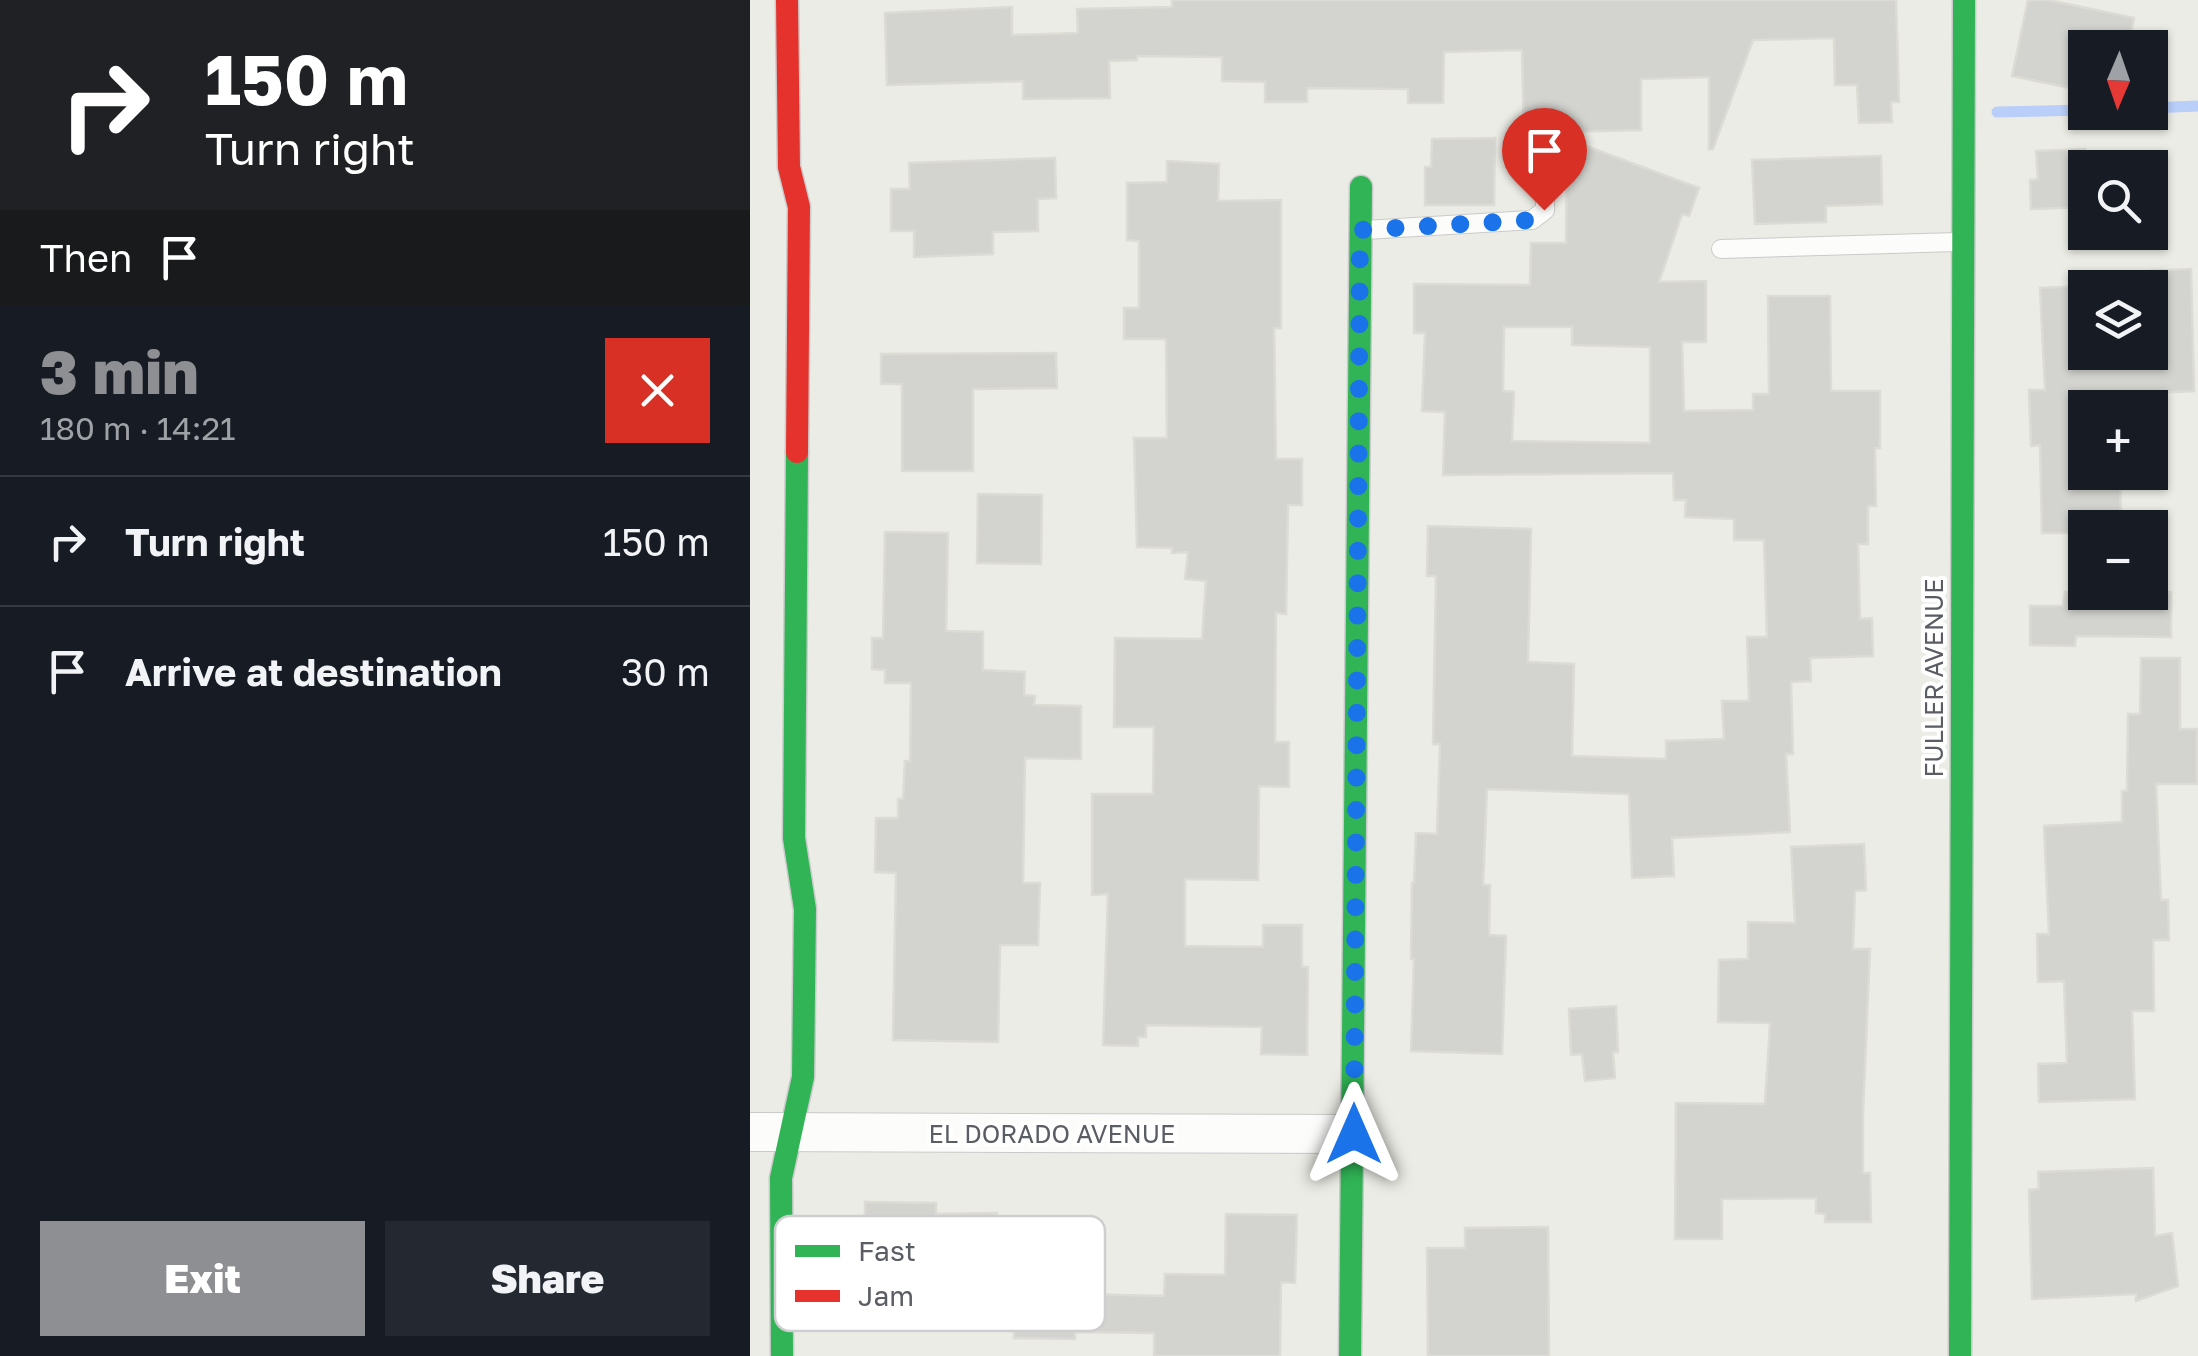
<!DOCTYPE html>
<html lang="en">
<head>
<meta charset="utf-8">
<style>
  :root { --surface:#171b24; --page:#242831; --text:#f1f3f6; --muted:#9ea1a6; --line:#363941; --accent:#8e8f92 }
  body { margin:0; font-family:"Golos Text",sans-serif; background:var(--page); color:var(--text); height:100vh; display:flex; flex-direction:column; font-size:38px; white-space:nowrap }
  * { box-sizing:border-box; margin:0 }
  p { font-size:32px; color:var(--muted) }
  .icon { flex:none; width:55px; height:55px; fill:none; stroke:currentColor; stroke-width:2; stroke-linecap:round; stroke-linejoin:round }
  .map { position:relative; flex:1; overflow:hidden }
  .panel { display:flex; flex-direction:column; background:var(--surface); width:750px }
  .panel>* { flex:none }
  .guide { background:#202124; color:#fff; overflow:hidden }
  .needle { width:65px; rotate:182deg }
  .tools { position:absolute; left:1318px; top:30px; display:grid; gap:20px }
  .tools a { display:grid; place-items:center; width:100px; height:100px; border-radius:0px; background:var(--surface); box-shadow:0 2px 8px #0004; font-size:50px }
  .pin { position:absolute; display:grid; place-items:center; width:85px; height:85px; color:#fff; margin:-102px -42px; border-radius:50% 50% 50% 0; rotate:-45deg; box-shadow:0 0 10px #0007 }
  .pin .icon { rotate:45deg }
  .me { position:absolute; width:110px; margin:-55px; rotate:0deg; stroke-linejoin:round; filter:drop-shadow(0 0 8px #0008) }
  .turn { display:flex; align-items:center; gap:35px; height:210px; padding:0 40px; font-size:45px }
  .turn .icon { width:130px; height:130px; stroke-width:2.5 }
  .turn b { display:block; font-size:70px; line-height:85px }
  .then { display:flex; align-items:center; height:95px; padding:0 40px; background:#0003; gap:20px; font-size:38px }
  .round { display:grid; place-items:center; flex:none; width:105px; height:105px; border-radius:0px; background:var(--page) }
  .head { display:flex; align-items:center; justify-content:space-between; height:170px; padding:0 40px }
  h1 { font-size:60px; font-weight:800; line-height:75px; color:var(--accent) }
  .button { display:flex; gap:20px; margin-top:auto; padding:20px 40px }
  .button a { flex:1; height:115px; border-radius:0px; background:var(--accent); color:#fff; font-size:40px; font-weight:800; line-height:115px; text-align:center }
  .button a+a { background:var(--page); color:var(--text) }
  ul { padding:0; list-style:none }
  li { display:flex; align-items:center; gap:30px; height:130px; padding:0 40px; border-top:2px solid var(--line) }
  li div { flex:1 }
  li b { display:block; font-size:38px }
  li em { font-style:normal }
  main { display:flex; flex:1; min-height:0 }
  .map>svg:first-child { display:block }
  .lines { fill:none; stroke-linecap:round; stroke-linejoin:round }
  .stream { stroke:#b9cef8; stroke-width:11 }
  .building { fill:#d3d3cf; stroke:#dcdbd5; stroke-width:2.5; fill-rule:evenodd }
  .lane-casing { stroke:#cacac9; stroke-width:20 }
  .street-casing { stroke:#cacac9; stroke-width:40 }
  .fast-casing { stroke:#cacaca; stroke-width:25 }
  .jam-casing { stroke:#cacaca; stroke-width:25 }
  .lane { stroke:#fcfcfb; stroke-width:18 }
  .street { stroke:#fcfcfb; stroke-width:38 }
  .fast { stroke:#30b455; stroke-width:22 }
  .jam { stroke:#e5322d; stroke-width:22 }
  .route { stroke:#1a73e8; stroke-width:18; stroke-dasharray:0 32.4 }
  .labels { text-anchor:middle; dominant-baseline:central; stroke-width:8; stroke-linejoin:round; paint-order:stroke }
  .street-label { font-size:25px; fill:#5b5d65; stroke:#fff }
  .key { fill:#fff; stroke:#ceced1; stroke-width:2.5 }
  .key-label { font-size:28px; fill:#5b5d65 }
</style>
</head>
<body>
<main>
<section class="panel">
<div class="guide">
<div class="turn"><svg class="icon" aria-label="right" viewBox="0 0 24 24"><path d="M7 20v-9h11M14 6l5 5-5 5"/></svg><div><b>150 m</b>Turn right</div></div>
<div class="then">Then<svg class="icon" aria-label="arrive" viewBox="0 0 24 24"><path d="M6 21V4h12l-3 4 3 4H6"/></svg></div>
</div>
<div class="head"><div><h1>3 min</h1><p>180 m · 14:21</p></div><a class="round" style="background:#d93025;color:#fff"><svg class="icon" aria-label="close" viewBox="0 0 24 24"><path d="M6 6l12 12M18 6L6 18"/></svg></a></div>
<ul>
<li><svg class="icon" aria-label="right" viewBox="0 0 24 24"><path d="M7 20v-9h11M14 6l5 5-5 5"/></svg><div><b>Turn right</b></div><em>150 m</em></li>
<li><svg class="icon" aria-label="arrive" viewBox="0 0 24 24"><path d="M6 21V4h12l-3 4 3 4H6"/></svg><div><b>Arrive at destination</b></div><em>30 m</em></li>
</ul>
<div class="button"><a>Exit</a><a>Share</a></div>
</section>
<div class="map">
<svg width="1448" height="1356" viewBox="0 0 1448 1356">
  <rect width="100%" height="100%" fill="#ecece6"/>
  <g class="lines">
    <!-- stream -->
    <path class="stream" d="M 1400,108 L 1448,106
      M 1247,112 L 1335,110"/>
  </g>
  <!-- building -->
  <path class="building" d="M 422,0 L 1146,0 L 1149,102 L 1141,102 L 1142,122 L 1109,123 L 1107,85 L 1085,85 L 1084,38 L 1003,40 L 963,149 L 959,149 L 959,77 L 891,79 L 891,130 L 774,133 L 772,50 L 694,52 L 693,103 L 658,103 L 658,89 L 557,88 L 557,102 L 515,102 L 515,82 L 472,81 L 472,57 L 387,56 L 387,60 L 359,61 L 360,98 L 273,99 L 273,81 L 137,85 L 135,13 L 262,7 L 262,35 L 328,33 L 327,9 L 422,7 Z
    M 1278,0 L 1298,0 L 1384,18 L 1378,48 L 1335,48 L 1335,80 L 1332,80 L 1330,90 L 1262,76 Z
    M 745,138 L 744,205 L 675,205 L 675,167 L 681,167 L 682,139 Z
    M 817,139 L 949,188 L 939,216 L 932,214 L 909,282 L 956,281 L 956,342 L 932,342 L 934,411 L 1003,410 L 1003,394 L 1019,394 L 1018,296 L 1080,296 L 1081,391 L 1130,391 L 1130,448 L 1125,448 L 1126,506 L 1118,506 L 1118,544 L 1108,544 L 1110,619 L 1122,618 L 1123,656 L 1060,658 L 1061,681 L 1041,682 L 1043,754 L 1036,754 L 1040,832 L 922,838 L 924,876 L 882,878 L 879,794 L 737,789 L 733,885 L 740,885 L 739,935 L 756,936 L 752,1054 L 661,1051 L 664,959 L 661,959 L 662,883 L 664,883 L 666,833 L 687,834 L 690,744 L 683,744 L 686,576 L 677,576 L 678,526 L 781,529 L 778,662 L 824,664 L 822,756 L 916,759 L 916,741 L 974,739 L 972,701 L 999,701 L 997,637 L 1017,637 L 1014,540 L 984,540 L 984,519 L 935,517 L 936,500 L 924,500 L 923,473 L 693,475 L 695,412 L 672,411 L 675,333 L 664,333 L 664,284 L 780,285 L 781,243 L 816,243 ZM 754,327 L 822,327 L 822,345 L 900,347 L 900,443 L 762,441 L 764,392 L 753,391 Z
    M 1335,149 L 1335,207 L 1281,209 L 1280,180 L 1288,179 L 1286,151 Z
    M 1131,156 L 1132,204 L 1076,206 L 1076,222 L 1005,224 L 1002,160 Z
    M 305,158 L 306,198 L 288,199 L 288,231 L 243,232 L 243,254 L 164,257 L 164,231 L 141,231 L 141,189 L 160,189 L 159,163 Z
    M 417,161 L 469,164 L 468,201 L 531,200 L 531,328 L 524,328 L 526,459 L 552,459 L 552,505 L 538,505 L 536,614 L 526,613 L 525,742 L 539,742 L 539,787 L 509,786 L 508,880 L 435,879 L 435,946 L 513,947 L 513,925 L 552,925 L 552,967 L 558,967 L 557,1055 L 511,1054 L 512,1027 L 396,1025 L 396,1037 L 388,1037 L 388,1046 L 353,1045 L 358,894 L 342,895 L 342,794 L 403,794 L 404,727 L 364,727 L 365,638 L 452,639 L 456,581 L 435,579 L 438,552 L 422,553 L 422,548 L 387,547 L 384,438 L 417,438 L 416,339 L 374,339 L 374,308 L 389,308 L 389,241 L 377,240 L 377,183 L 417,182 Z
    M 1441,269 L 1444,391 L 1385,394 L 1385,408 L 1335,408 L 1335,472 L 1370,472 L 1371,528 L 1335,528 L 1335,533 L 1292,533 L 1290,445 L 1281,446 L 1279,390 L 1295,390 L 1290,288 L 1335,286 L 1335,352 L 1400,352 L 1400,271 Z
    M 306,353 L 307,388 L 223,389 L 223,471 L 152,471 L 152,384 L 131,384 L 131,354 Z
    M 228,494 L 292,495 L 291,564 L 227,563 Z
    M 135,532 L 198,533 L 196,631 L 233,632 L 233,670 L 275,672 L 274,695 L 285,696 L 284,705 L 331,706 L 331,759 L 275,758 L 273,883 L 290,883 L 288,945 L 250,945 L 248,1042 L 143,1040 L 146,873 L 125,872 L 126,818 L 148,818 L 148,799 L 153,799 L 155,761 L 160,761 L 161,683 L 135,683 L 135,670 L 122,669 L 122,638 L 133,638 Z
    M 1315,592 L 1421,592 L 1421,637 L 1326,636 L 1325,646 L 1280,645 L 1280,606 L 1313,606 Z
    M 1391,658 L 1430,658 L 1430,729 L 1447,729 L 1447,784 L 1406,784 L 1411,900 L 1418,900 L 1419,940 L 1403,940 L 1404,1011 L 1382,1011 L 1385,1099 L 1289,1102 L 1288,1064 L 1317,1063 L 1314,981 L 1288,982 L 1287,934 L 1299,934 L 1294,826 L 1372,822 L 1372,791 L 1377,791 L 1378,714 L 1390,714 Z
    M 1114,844 L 1116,890 L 1105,891 L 1103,949 L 1120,949 L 1113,1112 L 1113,1173 L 1120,1173 L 1121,1222 L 1075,1222 L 1075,1214 L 1066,1213 L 1066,1198 L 972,1199 L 972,1239 L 925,1239 L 926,1103 L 1015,1104 L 1020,1023 L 968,1022 L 969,960 L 998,959 L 998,922 L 1045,923 L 1041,847 Z
    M 866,1006 L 868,1052 L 863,1052 L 865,1078 L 835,1081 L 832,1054 L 821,1055 L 819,1009 Z
    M 1403,1168 L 1405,1236 L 1422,1233 L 1428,1286 L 1386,1301 L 1386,1294 L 1282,1299 L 1279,1190 L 1289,1189 L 1288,1172 Z
    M 115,1202 L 186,1203 L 186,1214 L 247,1213 L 247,1227 L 317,1229 L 317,1232 L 327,1233 L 326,1294 L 414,1296 L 415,1274 L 475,1275 L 476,1214 L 547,1215 L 545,1283 L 531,1282 L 530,1356 L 404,1356 L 404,1333 L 325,1332 L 325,1339 L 264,1338 L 266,1283 L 203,1280 L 202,1313 L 164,1313 L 164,1280 L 114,1279 Z
    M 798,1227 L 799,1356 L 678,1356 L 677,1248 L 715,1248 L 715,1228 Z"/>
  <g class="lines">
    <!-- lane casing -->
    <g class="lane-casing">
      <path id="lane" d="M 615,230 L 782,220 L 795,210 L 795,158
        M 971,249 L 1207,242"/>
    </g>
    <!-- street casing -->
    <g class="street-casing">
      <path id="street" d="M 0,1132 L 604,1134"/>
    </g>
    <!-- fast casing -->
    <g class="fast-casing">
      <path id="fast" d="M 32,1356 L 31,1178 L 53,1077 L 55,909 L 44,838 L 47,452
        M 600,1356 L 611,187
        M 1210,1356 L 1214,0"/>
    </g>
    <!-- jam casing -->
    <g class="jam-casing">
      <path id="jam" d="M 37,0 L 39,167 L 49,207 L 47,452"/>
    </g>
    <!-- lane -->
    <use href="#lane" class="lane"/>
    <!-- street -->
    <use href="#street" class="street"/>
    <!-- fast -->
    <use href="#fast" class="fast"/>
    <!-- jam -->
    <use href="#jam" class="jam"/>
  </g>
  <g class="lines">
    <!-- route -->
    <path class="route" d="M 604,1134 L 610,230 L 782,220 L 794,210"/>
  </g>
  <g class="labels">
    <!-- street labels -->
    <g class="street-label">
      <text transform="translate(1183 678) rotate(-90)">FULLER AVENUE</text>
      <text x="302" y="1133">EL DORADO AVENUE</text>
    </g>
  </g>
  <!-- legend -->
  <rect x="25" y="1216" width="330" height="115" rx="15" class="key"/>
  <rect x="45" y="1245" width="45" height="12" fill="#30b455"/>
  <rect x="45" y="1290" width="45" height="12" fill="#e5322d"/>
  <g class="key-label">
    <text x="108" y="1261">Fast</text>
    <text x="108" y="1306">Jam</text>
  </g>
</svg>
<div class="tools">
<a><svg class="needle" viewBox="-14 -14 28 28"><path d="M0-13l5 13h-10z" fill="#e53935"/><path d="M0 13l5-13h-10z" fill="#9ea1a6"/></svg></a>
<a><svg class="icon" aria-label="search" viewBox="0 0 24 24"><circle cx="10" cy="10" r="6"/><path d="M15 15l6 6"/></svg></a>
<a><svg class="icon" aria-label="layers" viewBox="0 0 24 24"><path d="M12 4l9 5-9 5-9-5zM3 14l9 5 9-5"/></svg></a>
<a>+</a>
<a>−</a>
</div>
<div class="pin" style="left:794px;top:210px;background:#d93025"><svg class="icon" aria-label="arrive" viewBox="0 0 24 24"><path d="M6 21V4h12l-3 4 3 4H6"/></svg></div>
<svg class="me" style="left:604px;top:1134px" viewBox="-20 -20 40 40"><path d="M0-17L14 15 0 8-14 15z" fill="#1a73e8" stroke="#fff" stroke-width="4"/></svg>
</div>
</main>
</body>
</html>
